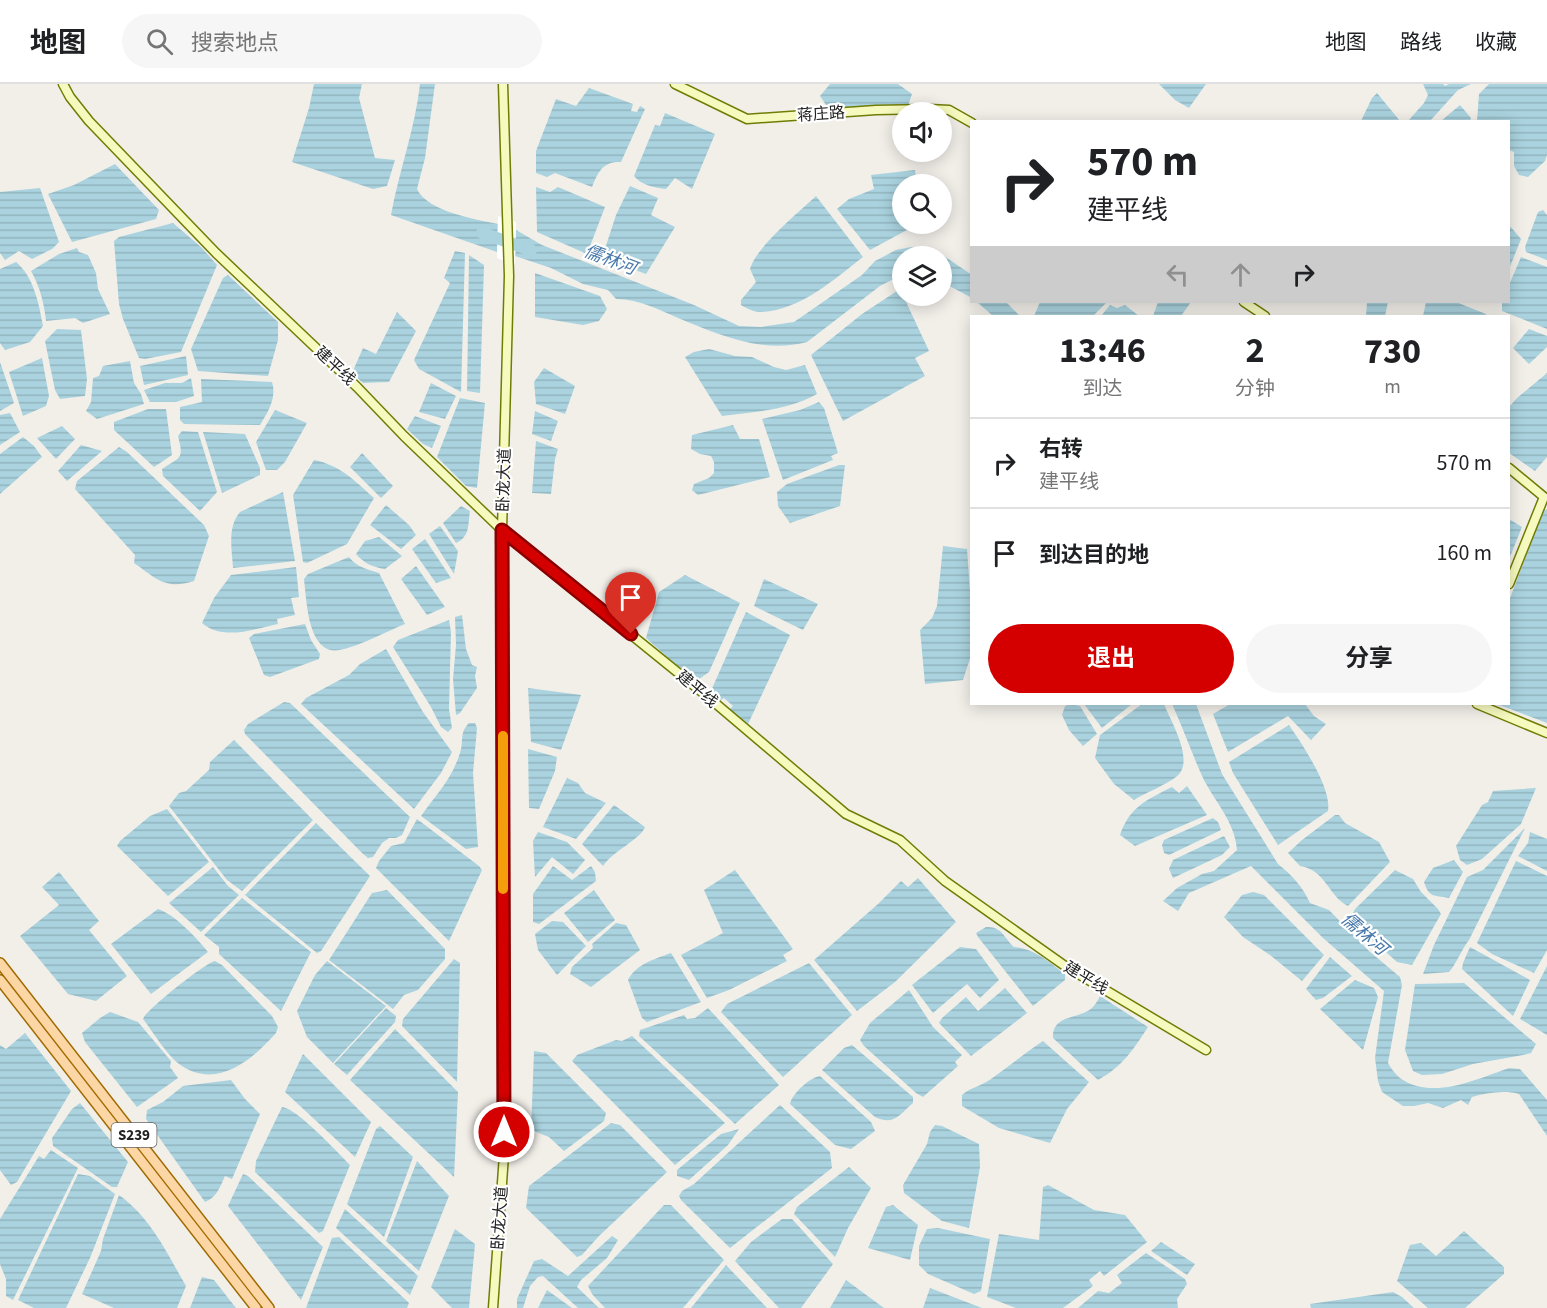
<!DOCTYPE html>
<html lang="zh">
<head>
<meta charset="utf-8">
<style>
  :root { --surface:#fff; --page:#f6f6f6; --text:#202124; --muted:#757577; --line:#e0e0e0; --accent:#d40000 }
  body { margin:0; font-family:"Source Sans 3","Noto Sans SC",sans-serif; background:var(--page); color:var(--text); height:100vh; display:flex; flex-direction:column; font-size:22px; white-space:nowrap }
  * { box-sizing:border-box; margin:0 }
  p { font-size:20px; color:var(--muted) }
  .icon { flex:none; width:33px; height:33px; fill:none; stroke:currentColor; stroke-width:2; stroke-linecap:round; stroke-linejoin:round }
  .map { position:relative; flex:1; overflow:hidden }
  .side { position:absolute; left:970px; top:231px; width:540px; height:390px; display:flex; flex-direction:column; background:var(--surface); border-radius:0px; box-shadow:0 3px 15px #0003 }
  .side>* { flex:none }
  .banner { position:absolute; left:970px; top:36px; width:540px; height:183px; border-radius:0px; box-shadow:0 3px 15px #0003; background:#fff; color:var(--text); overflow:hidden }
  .tools { position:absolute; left:892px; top:18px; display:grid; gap:12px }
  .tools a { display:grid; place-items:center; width:60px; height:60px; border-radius:50%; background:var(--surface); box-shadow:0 3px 15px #0003; font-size:30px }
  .pin { position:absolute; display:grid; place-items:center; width:51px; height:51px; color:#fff; margin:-62px -26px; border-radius:50% 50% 50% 0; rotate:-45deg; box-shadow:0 0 6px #0007 }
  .pin .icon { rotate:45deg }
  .me { position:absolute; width:66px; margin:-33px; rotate:0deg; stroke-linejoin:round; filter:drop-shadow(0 0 4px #0008) }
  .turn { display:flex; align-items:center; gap:21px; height:126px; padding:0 18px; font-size:27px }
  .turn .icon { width:78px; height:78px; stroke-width:2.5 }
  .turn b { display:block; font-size:42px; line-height:51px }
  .lanes { display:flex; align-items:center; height:57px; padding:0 18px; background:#0003; justify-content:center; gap:30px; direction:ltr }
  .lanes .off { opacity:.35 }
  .eta { display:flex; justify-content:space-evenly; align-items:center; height:102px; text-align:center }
  .eta b { font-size:36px; font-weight:700; line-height:42px }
  .action { display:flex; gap:12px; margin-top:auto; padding:12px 18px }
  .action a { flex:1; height:69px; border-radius:36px; background:var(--accent); color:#fff; font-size:24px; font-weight:700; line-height:69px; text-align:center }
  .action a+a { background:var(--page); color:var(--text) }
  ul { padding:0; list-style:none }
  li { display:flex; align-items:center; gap:18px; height:90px; padding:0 18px; border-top:2px solid var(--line) }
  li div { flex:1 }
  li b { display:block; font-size:22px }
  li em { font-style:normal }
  header { display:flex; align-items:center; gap:36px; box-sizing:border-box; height:84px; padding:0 30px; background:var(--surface); border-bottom:2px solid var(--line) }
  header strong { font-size:28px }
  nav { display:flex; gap:33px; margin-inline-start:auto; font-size:21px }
  .search { width:420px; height:54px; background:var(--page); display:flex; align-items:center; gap:15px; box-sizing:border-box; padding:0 21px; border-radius:33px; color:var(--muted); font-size:22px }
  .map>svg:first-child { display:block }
  .water { fill:url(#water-rules) }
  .pier { fill:#fff }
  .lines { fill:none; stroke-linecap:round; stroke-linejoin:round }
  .river { stroke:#aad3df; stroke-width:12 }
  .secondary-casing { stroke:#707d05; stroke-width:11 }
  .primary-casing { stroke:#a06b00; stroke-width:12 }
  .secondary { stroke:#f7fabf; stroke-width:8 }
  .primary { stroke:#fcd6a4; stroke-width:9 }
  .route-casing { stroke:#8a0000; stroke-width:15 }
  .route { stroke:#d40000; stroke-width:10 }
  .slow { stroke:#f59e0b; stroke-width:10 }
  .labels { text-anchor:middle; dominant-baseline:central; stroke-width:4.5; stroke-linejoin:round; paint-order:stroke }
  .shield { fill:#fff; stroke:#646464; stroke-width:1.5 }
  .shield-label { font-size:15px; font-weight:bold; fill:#222 }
  .street-label { font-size:16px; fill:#222; stroke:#fff }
  .water-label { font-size:18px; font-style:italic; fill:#4a7aab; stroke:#fff }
</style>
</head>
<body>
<header>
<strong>地图</strong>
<div class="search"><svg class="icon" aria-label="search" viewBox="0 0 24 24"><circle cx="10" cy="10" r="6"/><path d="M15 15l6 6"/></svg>搜索地点</div>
<nav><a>地图</a><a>路线</a><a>收藏</a></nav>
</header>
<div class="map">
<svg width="1547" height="1224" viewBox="0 0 1547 1224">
  <defs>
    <pattern id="water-rules" width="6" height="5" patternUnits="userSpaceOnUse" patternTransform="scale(1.5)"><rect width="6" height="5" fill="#aad3df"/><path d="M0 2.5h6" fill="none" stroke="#92b5bf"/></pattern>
  </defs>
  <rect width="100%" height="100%" fill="#f2efe9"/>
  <!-- water -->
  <path class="water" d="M 314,0 L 362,0 L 359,14 L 375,74 L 395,76 L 387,102 L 373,105 L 292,78 L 309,24 Z
    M 420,0 L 435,0 L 425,74 L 417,105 C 428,128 475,135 498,140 L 497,168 L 391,131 C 399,87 415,45 420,0 Z
    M 830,0 L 898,0 L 912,10 L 908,22 L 828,24 L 820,12 Z
    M 1159,0 L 1206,0 L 1189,24 L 1175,16 Z
    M 1423,0 L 1443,0 L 1445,2 L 1449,0 L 1471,0 L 1458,6 L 1430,37 L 1408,37 L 1424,19 L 1428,11 Z
    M 1489,0 L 1547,0 L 1547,71 L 1545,77 L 1528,93 L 1519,91 L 1514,82 L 1514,68 L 1509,66 L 1509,38 L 1477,37 L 1479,10 Z
    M 589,4 L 633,20 L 631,27 L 637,28 L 640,22 L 645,25 L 621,78 C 603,77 598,88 592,103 L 555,89 L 547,93 L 536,89 L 536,67 L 556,15 L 576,22 Z
    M 1377,9 L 1400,37 L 1361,37 L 1372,14 Z
    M 1460,21 L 1471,34 L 1470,37 L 1441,37 Z
    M 665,29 L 715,50 L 692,105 L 675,94 L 666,105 C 655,104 641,101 634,92 L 655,41 L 660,42 Z
    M 115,80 L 159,126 L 156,135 L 72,158 L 48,110 L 74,101 Z
    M 915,86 L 917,100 L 903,100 L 903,140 L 918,140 L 870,166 L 837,125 L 849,115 L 874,105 L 871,91 Z
    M 630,102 L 658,114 L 651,131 L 675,143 L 646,190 L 602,174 L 616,131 Z
    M 536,103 L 550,108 L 558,103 L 605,123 L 587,170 L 537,148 Z
    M 40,104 L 59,158 L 52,165 L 32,175 L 19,167 L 5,176 L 0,169 L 0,108 Z
    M 816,112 L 863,173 C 833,196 799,228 758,228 C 752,227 746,224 741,221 L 741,216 L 756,198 L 750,185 C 756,163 798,129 816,112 Z
    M 1543,126 L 1547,131 L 1547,176 L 1526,168 L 1525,163 L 1538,128 Z
    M 173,139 L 201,163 L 217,181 L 181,268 L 145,275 L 139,274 L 123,235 L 119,220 L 114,157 L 119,153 Z
    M 1509,141 L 1521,155 L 1509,185 Z
    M 516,146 L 542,161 L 694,221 L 739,242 L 761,243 L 794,238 L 862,191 L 875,177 L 896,166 L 911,163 L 926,167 L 935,166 L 972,191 L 972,214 L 942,198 L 942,172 L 903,172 L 903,190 L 880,202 L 807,258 C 763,270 719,251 678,234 C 657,225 639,215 616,215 L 608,206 L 583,200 L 551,184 L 515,172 Z
    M 77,164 L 79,168 L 88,171 L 96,189 L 98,205 L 110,230 L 83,239 L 75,234 L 46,237 C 44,219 40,203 31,187 L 59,170 Z
    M 455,167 L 465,169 L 461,308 L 419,285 L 414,276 L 450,199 L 444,194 Z
    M 469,171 L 484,181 L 480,309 L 467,307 Z
    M 1521,173 L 1547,183 L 1547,245 L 1502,227 L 1502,218 L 1509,218 L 1509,201 Z
    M 16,178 C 34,193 39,220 43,242 L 30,258 L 5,266 L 0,259 L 0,185 Z
    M 535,189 L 600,212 L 607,225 L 599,237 L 583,241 L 535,233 Z
    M 228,191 L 278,238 L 278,256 L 268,292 L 198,287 L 191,265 L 223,194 Z
    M 900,205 L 929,267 L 915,274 L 925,292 L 843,337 L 811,271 L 862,230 Z
    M 977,218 L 1006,218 L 1020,232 L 993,232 Z
    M 1040,218 L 1107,218 L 1093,232 L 1034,232 Z
    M 1158,218 L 1191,218 L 1181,232 L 1153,232 Z
    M 1367,218 L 1388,218 L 1385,232 L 1366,232 Z
    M 1426,218 L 1456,218 L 1486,230 L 1486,232 L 1423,232 Z
    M 1110,221 L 1117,224 L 1125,221 L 1139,232 L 1101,232 Z
    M 397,228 L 416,247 L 389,298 L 363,299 L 352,289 L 363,264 L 376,270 Z
    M 57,245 L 81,246 L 87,295 L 85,312 L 60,315 L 55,306 L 45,257 Z
    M 1529,245 L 1547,252 L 1547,263 L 1529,280 L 1513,264 Z
    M 709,265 L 735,272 L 752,273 L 774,283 L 786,286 L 805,281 L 817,310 C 789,326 754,328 722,332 L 685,273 L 694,268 Z
    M 186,272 L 188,291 L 144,301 L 140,282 Z
    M 42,274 L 49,312 L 46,322 L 23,332 L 9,288 Z
    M 130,277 L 134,299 L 141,310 L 144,320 L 97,335 L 86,327 L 91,318 L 93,294 L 99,292 L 103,282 Z
    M 0,278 L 14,319 L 0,327 Z
    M 544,284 L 575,302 L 565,330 L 536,320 L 534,298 Z
    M 1547,289 L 1547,373 L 1535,387 L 1509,369 L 1509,323 L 1517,314 Z
    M 191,294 L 194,312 L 176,318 L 150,318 L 144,306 L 165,299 L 182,299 Z
    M 201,295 L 272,298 C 277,314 268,328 260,341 L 184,340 L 180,336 L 180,323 L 202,318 Z
    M 431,299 L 456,312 L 445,335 L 419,328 Z
    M 460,314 L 485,319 L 477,404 L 466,402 L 437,373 Z
    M 819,318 L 824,324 L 838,369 L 831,372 L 833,376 L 783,396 L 762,335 L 800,326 Z
    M 148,325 L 166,325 L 172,371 L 154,383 L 114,346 L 114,338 Z
    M 275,326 L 307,339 L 285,378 L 277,386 L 266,386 L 256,358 Z
    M 535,327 L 558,337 L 551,357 L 532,350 Z
    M 10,329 L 20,348 L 0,361 L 0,331 Z
    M 415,332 L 441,342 L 432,364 L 423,360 L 407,345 Z
    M 733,341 L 740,355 L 759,355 L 770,393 L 698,411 L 692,406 L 694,400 L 709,394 L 714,389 L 714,378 L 711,372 L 700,370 L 691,365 L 692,351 Z
    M 62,342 L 75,355 L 56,375 L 37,354 Z
    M 182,347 L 198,348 L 217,408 L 200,427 L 163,392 L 162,385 C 181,372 184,376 178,352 Z
    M 203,348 L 245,350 L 260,384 L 260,391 L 222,409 Z
    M 23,353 L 34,362 L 42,373 L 0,410 L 0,370 Z
    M 536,357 L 558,365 L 555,375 L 551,410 L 532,409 Z
    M 81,361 L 102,367 L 67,397 L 58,387 Z
    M 119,363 L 127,368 L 204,441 L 209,452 L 194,497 C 165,506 157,495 134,479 L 135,471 L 75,405 L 77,397 Z
    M 362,369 L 393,402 L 381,414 L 350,383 Z
    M 314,376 C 340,381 355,397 374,414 L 347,460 L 307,479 L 303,478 L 293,411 Z
    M 839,381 L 845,381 L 840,422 L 790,439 L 778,422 L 777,408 L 787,400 Z
    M 283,408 L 295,477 L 233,484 C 232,466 227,443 240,428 Z
    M 386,421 L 409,441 L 416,451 L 401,465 L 370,441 Z
    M 461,422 L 470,427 C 468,440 470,453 456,459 L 443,439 Z
    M 1547,425 L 1547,639 L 1497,620 L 1509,620 L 1509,517 L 1543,427 Z
    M 1509,435 L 1522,443 L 1509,475 Z
    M 440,442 L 458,467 L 454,490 L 429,450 Z
    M 379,453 L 402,472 L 385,485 C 372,483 364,479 356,470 L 365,457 Z
    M 425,455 L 451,494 L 436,499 L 412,465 Z
    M 943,462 L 967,465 L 972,536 L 972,568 L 963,596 L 925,600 L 920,546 L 932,534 L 937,522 Z
    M 349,473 C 357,483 366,485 379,489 L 405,540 C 389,546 346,570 330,566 C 323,564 317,557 314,550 C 307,534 306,513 304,495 L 308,490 Z
    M 416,482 L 445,523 L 427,531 L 401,495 Z
    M 296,483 L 299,513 L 291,514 L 295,531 L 277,535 L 278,540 C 254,545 223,557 202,539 L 214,514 L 231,491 Z
    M 685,491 L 740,519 L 709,588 L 695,598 L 646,554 L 659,508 Z
    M 764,495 L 818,520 L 803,546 L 754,522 Z
    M 746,528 L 790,551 L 748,640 L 729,626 L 733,622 L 724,614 L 719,617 L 710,609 Z
    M 462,531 L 466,565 L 472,581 L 477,583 L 475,592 L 477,604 L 460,629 L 456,631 L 453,595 L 456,561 L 455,533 Z
    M 449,536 L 451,548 L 449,625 L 452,644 L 448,648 L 441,643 L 431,623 L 393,563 L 398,556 Z
    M 305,540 L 311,556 L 320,570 L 319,575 L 270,593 L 264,591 L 249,554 L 254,550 Z
    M 386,565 L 423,628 L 452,668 L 441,689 L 414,725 L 301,620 L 306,614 L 349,591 L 360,580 Z
    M 528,604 L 581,611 L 561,666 L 531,658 Z
    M 284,618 L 290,619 L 410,733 L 402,751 L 396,754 L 389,754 L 382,759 L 373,773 L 368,774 L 362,769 L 245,650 L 244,646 L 248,640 Z
    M 1071,620 L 1080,622 L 1097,650 L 1083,662 L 1069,646 L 1062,631 L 1065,622 Z
    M 1084,620 L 1132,620 L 1102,644 Z
    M 1142,620 L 1164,620 C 1171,638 1196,678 1176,693 C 1164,702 1147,708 1134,716 L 1114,700 L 1095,674 L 1100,651 Z
    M 1172,620 L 1196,620 L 1222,690 L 1278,780 C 1292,791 1303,803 1310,819 L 1329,826 L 1369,867 L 1400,893 L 1402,901 L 1388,979 C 1391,984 1395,990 1400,994 C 1432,1017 1477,995 1509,984 L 1520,985 L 1547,1016 L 1547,1052 L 1519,1010 C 1504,1006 1486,1009 1472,1013 L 1468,1021 L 1461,1016 L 1443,1024 L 1428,1019 L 1414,1022 L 1403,1022 L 1382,1008 L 1378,997 L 1375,974 L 1384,907 L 1323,854 L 1251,782 L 1189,809 L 1178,827 L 1163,817 L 1177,804 L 1202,790 L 1214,787 L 1237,766 C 1235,738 1215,718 1203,694 C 1192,670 1183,644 1172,620 Z
    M 1230,620 L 1305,620 L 1314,632 L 1326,640 L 1311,656 L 1288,632 L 1228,668 L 1213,630 Z
    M 469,639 L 475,639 L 477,644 L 473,689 L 478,763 L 466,765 L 421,732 C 437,709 451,697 460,669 C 464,657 459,649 469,639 Z
    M 1289,641 C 1302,660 1332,704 1328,727 L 1278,761 L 1233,689 L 1229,678 Z
    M 234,656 L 313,736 L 242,807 L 227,796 L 169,722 L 179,709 L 186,707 L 209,686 L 210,678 Z
    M 528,665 L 557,673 L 555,687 L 539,725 L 529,724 Z
    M 567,694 L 578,699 L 585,709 L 606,719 L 576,755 L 543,743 Z
    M 1187,702 L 1207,731 L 1135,762 L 1120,751 C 1130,722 1147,716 1172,703 L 1179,709 Z
    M 1536,704 L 1521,740 L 1482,775 L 1467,781 L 1460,776 L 1456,762 L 1482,721 L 1488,718 L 1493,707 Z
    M 614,721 L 645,743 C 640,756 614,766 603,782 L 582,760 Z
    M 167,725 L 209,778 L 168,812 L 117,762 L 120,757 L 150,732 Z
    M 1335,731 L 1339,731 L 1345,739 L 1379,758 L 1390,778 L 1348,822 C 1328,812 1326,786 1300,782 L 1288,769 L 1302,756 Z
    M 1213,734 L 1218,738 L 1221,746 L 1169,771 L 1164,769 L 1162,761 L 1164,756 Z
    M 417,735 L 479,782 L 482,786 L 449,857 L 376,784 L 379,777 L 391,762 L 404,759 Z
    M 316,739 L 370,792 L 321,867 L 317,869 L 245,811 Z
    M 1525,744 L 1469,856 C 1461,866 1457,879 1449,888 L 1423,890 L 1434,861 L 1467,793 L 1483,786 Z
    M 538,748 L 567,758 L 585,776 L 573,790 L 552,773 L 535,793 L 533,757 Z
    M 1530,748 L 1547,755 L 1547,787 L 1518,772 L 1528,759 Z
    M 1224,752 L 1230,763 L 1222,771 L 1173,794 L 1169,785 L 1173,776 Z
    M 1454,776 L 1463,788 L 1449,814 C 1434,811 1429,814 1424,798 L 1433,784 Z
    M 1516,777 L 1547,792 L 1547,866 L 1534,889 L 1492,870 L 1477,859 Z
    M 553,782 L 572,796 L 591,782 L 595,788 L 596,797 L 539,840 L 533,838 L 533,810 Z
    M 213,783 L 228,802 L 239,811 L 201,848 L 169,819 Z
    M 735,786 L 793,865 L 783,871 L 787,877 L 729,906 L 707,914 L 681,871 L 723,849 L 704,806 Z
    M 1395,786 L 1413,795 L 1421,808 L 1438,825 L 1441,830 L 1412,881 L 1397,878 L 1350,836 L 1355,825 Z
    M 59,788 L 99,837 L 89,846 L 127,892 L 96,917 L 68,910 L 20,852 L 59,821 L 42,803 Z
    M 918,794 L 956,838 L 895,898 L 857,927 L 814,876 L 878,820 L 901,797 L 908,803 Z
    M 387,806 L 445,865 L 445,875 L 418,906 L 404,911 L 393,925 L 329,876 L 372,809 Z
    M 594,806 L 615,836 L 588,858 L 564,829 Z
    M 1253,808 L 1264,811 L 1324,871 L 1302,897 L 1270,871 L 1243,853 L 1224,833 L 1242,811 Z
    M 242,814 L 311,868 L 281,927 L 219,870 L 219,863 L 204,851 Z
    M 158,825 C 174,830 197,854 208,868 L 151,910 L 111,860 Z
    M 552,837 L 563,838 L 586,862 L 557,891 L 538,866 L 535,850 Z
    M 616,839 L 626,841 L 640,866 L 591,903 L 570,890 L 572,883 L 593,864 L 592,860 Z
    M 986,843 C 1002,842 1004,854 1014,863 C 1034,864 1049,878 1065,890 L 1065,896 L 1033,922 L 978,853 L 976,849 Z
    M 960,863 L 976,865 L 999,896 L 980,914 L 967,900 L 933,929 L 912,901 Z
    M 1470,863 L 1530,896 L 1513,932 L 1462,885 L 1463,879 Z
    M 671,869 L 701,918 L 647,938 L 642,934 L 628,896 C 636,880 655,875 671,869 Z
    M 1330,873 L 1352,892 L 1323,914 L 1316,916 L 1306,905 Z
    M 454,875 L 460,879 L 457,998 L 402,942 L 403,935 Z
    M 215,877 L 222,881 L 272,932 L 278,943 L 276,949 C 252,976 216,1007 179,980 C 165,969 154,949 143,935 C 146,926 205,879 215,877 Z
    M 327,877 L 386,922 L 333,979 L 307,953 L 297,927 L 315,891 Z
    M 809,879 L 852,931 L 783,993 L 721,928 L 727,920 Z
    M 1547,882 L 1547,951 L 1520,935 Z
    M 1355,896 L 1374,904 L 1378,913 L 1363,966 L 1320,925 Z
    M 1464,899 L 1536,960 L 1531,969 L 1523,971 L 1473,980 L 1442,990 L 1422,991 L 1413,987 L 1405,966 L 1415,900 Z
    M 1005,904 L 1027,929 L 971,972 L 939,939 L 942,934 L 966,913 L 978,927 Z
    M 909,906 L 933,943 L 962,971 L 955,978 L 958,982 L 923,1013 L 916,1009 L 864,962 L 860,956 L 870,939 Z
    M 1100,912 L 1148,943 C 1133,966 1123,982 1098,996 L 1053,954 C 1052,930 1078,936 1092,924 C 1095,921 1098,916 1100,912 Z
    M 386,924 L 396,932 L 395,938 L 347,991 L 334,980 Z
    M 708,924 L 779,1001 L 735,1040 L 639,952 L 640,946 L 684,931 L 687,935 L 695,934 Z
    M 110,928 L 138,938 L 171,977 L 170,983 L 178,994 L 137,1023 L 85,958 L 82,949 L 100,934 Z
    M 395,945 L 458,1008 L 454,1093 L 350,996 Z
    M 25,949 L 71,1007 L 17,1098 L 11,1101 L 0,1086 L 0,961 L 6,965 Z
    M 632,952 L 725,1039 L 675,1081 L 572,977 L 577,971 L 616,956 L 622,957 Z
    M 1043,957 L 1089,998 L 1067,1025 L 1050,1059 L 999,1044 L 962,1022 L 962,1011 C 971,1003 982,1002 991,995 C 1009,982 1025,969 1043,957 Z
    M 852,961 L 913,1013 L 913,1019 C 899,1031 894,1042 875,1033 L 822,986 L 844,964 Z
    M 534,967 L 546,969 L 606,1029 L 604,1037 L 564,1067 L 549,1053 L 531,1046 Z
    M 303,970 L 371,1038 L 355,1073 L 285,1008 Z
    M 820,992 L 871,1038 L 875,1047 L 851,1065 L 835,1061 L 790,1020 C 792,1010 809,994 820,992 Z
    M 231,996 L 245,1015 L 260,1030 L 232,1095 L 225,1092 C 220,1103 217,1113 205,1118 L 146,1035 L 147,1026 L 163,1018 L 183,1002 Z
    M 80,1019 L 128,1078 L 117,1103 L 112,1103 L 53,1062 L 52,1054 L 72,1025 Z
    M 780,1021 L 830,1068 L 832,1084 L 730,1164 L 681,1116 L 679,1112 L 682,1107 L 694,1100 Z
    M 282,1023 C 297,1024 338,1069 350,1081 L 323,1147 L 319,1149 L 255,1088 L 256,1077 Z
    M 611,1039 L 620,1041 L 667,1088 L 599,1152 L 582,1171 L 577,1173 L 526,1124 L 529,1102 Z
    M 935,1041 L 942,1042 L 979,1060 L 980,1083 L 969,1144 L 942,1137 L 904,1109 L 903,1101 L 927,1060 L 930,1048 Z
    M 380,1042 L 413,1073 L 384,1153 L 347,1120 L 376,1045 Z
    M 739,1045 L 728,1061 L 689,1096 L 677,1092 L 677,1086 L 721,1050 Z
    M 51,1066 L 78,1084 L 13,1216 L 6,1212 L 6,1195 L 0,1180 L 0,1135 L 39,1072 L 44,1075 Z
    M 417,1077 L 449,1112 L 419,1187 L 386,1157 Z
    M 849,1083 L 871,1104 L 848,1144 L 835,1173 L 794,1130 L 797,1123 Z
    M 78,1090 L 90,1092 L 115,1110 L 90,1174 L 66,1224 L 34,1224 L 18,1216 Z
    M 243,1090 L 248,1092 L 323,1163 L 301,1216 L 228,1122 Z
    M 1048,1101 L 1094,1126 L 1125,1131 L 1147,1158 L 1104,1192 L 1100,1187 L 1089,1196 L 1093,1202 L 1063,1224 L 1016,1224 L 987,1213 L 999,1150 L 1039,1156 L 1043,1103 Z
    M 119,1111 C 151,1134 167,1169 186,1202 L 177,1224 L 114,1224 L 82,1210 L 101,1167 L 103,1155 Z
    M 664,1121 L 671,1121 L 724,1176 L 683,1224 L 605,1224 L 592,1210 L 588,1202 Z
    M 893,1121 L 918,1141 L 910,1176 L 868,1164 L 886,1123 Z
    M 345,1125 L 418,1192 L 410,1211 L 336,1144 Z
    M 782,1135 L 792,1135 L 833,1180 L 801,1224 L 779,1224 L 735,1177 L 751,1158 Z
    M 938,1144 L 990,1155 L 981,1207 L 974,1210 L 928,1190 L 919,1181 L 919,1162 L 927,1145 Z
    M 455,1145 L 475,1160 L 469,1224 L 452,1224 L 431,1203 Z
    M 1464,1147 L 1504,1183 L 1504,1190 L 1465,1224 L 1428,1224 L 1397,1197 L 1410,1161 L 1421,1159 L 1436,1172 Z
    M 612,1152 L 618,1156 L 607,1174 L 581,1196 L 577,1203 L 599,1224 L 578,1224 L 543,1192 L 538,1193 L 530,1202 L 523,1224 L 517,1224 L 517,1215 L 534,1177 L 542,1175 L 568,1192 Z
    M 339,1153 L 409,1219 L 407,1224 L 306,1224 L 332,1154 Z
    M 1161,1158 L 1195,1180 L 1187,1191 L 1151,1167 Z
    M 1146,1169 L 1185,1195 L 1187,1200 L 1177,1215 L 1178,1224 L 1078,1224 L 1098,1207 L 1109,1209 L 1122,1199 L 1117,1191 Z
    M 726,1181 L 767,1224 L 691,1224 Z
    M 202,1193 L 214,1196 L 236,1224 L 190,1224 Z
    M 846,1196 L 884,1224 L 830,1224 Z
    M 930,1204 L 982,1224 L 923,1224 Z
    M 547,1206 L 572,1224 L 538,1224 Z
    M 1393,1208 L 1402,1213 L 1414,1224 L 1311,1224 L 1310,1220 Z"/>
  <!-- pier -->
  <path class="pier" d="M 498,132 L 516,138 L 515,181 L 497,174 Z"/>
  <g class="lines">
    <!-- river -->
    <path class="river" d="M 482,149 L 531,166"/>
    <!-- secondary casing -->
    <g class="secondary-casing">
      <path id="secondary" d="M 63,0 L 70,13 L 89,37 L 216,169 L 357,303 L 404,352 L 502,446 L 708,613 L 846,730 L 900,756 L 945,797 L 1065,882 L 1206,966
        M 675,0 L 747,35 L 876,26 L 929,25 L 949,26 L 972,39
        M 1244,218 L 1265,232
        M 1509,384 L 1544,413 L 1509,500
        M 1477,620 L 1547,649
        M 493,1224 L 504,1071 L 502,446 L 509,192 L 503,0"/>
    </g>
    <!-- primary casing -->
    <g class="primary-casing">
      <path id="primary" d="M 0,879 L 269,1224
        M 0,896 L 256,1224"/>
    </g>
    <!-- secondary -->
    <use href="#secondary" class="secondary"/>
    <!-- primary -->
    <use href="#primary" class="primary"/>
  </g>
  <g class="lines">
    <!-- route casing -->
    <g class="route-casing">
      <path id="route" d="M 504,1048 L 502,446 L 631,550"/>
    </g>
    <!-- route -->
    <use href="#route" class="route"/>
    <!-- slow -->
    <path class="slow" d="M 503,652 L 503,805"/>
  </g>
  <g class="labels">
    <!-- shield labels -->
    <rect class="shield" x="111.5" y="1039" width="45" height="24" rx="4.5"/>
    <g class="shield-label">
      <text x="134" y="1051">S239</text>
    </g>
    <!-- street labels -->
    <g class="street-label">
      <text transform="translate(821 30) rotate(-4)">蒋庄路</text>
      <text transform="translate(335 282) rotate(43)">建平线</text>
      <text transform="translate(504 396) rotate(-88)">卧龙大道</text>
      <text transform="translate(697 605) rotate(40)">建平线</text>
      <text transform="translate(1086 894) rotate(31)">建平线</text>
      <text transform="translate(500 1134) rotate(-86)">卧龙大道</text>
    </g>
    <!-- water labels -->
    <g class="water-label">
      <text transform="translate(610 176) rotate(21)">儒林河</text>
      <text transform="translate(1364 850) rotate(41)">儒林河</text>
    </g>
  </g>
</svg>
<div class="tools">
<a><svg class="icon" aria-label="sound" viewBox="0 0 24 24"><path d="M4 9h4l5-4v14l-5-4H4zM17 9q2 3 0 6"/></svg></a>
<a><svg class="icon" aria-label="search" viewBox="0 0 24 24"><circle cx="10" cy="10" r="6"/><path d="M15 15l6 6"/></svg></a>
<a><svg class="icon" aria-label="layers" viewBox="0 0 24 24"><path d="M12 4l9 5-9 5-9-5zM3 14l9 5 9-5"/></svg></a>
</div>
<div class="pin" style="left:631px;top:550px;background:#d93025"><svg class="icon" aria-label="arrive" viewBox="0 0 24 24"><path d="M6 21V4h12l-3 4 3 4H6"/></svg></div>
<svg class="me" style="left:504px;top:1048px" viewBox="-20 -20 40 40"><circle r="17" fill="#d40000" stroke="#fff" stroke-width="3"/><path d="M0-11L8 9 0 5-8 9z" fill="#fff"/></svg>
<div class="banner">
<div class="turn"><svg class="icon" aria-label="right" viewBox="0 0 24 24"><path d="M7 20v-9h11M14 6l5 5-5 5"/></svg><div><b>570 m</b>建平线</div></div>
<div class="lanes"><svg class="icon off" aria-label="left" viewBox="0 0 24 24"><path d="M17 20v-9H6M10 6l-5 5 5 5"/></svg><svg class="icon off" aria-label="ahead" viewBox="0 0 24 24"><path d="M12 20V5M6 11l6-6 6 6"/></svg><svg class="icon" aria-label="right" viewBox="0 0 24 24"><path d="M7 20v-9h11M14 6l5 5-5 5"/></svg></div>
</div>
<section class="side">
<div class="eta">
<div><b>13:46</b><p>到达</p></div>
<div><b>2</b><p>分钟</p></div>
<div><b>730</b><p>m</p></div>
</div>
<ul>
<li><svg class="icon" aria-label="right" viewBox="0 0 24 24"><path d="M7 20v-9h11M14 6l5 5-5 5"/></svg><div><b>右转</b><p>建平线</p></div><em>570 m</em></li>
<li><svg class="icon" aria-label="arrive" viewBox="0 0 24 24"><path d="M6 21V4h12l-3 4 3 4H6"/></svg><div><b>到达目的地</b></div><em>160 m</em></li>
</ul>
<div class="action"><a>退出</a><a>分享</a></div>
</section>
</div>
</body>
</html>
